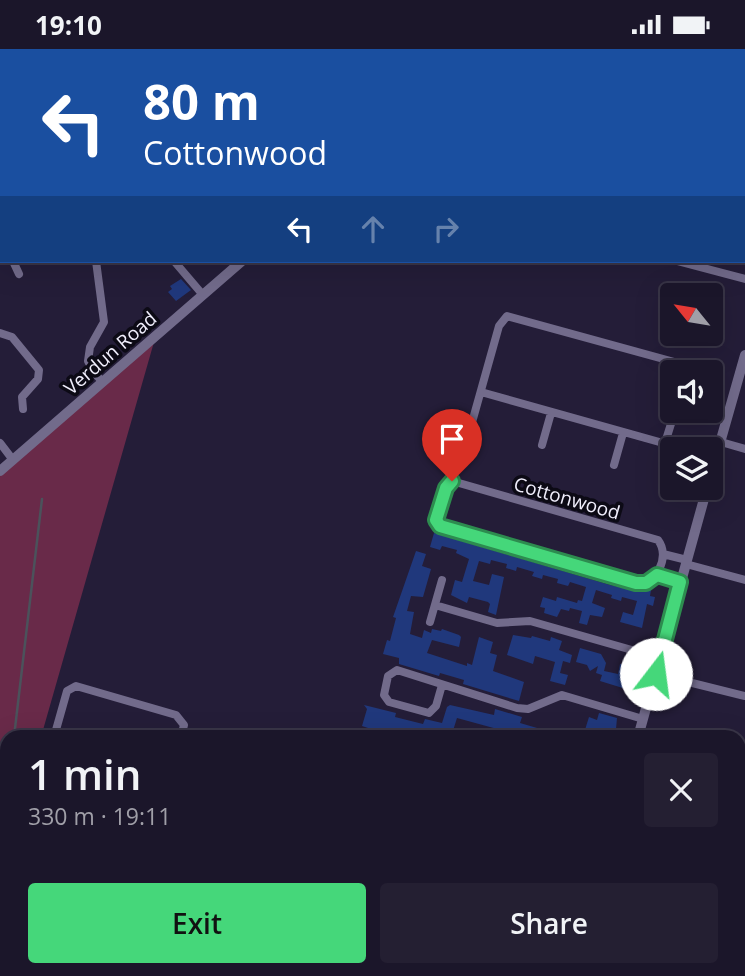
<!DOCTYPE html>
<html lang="en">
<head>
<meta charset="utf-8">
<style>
  :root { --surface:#1b162a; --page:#241f32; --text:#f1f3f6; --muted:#a09fa8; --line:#393547; --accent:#45d77a }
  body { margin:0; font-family:"Open Sans",sans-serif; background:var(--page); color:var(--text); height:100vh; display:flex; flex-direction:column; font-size:26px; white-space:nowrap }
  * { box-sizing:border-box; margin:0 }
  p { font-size:23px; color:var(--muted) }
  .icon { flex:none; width:38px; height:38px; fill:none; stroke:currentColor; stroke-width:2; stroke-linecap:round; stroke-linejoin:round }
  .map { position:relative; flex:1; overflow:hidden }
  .panel { position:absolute; left:0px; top:681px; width:746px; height:247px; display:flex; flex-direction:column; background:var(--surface); border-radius:21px 21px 0 0; box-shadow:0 7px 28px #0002,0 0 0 2px var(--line) }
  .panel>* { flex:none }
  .top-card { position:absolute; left:0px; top:0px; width:746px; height:214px; box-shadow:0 7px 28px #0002,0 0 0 2px var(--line); background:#1a4fa0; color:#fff; overflow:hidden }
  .needle { width:46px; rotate:300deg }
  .tools { position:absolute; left:660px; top:234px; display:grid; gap:14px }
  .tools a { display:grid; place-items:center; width:63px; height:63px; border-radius:7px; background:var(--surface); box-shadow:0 7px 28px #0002,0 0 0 2px var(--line); font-size:35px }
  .pin { position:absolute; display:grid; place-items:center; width:60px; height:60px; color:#fff; margin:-72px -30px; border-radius:50% 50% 50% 0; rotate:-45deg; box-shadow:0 0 7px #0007 }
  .pin .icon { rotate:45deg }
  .me { position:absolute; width:77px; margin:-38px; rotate:15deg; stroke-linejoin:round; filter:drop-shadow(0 0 5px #0008) }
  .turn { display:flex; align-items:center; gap:24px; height:147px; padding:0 28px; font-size:32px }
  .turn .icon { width:91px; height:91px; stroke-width:2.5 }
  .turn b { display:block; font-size:49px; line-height:60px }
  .lanes { display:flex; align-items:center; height:66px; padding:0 28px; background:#0003; justify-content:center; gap:35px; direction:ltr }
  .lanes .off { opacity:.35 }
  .round { display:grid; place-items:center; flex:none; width:74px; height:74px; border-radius:7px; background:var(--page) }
  .summary { display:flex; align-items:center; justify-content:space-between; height:119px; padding:0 28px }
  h1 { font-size:42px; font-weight:600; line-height:52px }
  .cta { display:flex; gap:14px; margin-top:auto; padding:14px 28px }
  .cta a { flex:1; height:80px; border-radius:7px; background:var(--accent); color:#111; font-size:28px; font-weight:600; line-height:80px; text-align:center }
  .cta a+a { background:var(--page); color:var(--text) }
  .status { display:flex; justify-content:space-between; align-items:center; height:49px; padding:0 35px; background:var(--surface); direction:ltr }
  .status svg { height:19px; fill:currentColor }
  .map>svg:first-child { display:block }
  .green { fill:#692a49 }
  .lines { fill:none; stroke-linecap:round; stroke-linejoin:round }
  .stream { stroke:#4b525b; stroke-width:2.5 }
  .building { fill:#20387c }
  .service { stroke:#726b8b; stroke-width:4.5 }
  .minor { stroke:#726b8b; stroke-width:8 }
  .tertiary { stroke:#726b8b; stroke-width:10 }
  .route-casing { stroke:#2d8c4f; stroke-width:18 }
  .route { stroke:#45d77a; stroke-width:12 }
  .labels { text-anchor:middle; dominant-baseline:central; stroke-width:7; stroke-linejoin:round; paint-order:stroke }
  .street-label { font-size:19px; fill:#f0eefc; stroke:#0c0a15 }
</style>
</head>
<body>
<div class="status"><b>19:10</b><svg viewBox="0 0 49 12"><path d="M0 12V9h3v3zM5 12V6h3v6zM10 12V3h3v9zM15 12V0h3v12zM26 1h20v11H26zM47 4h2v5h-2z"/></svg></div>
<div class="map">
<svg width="745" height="927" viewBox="0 0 745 927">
  <rect width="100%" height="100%" fill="#241d38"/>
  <!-- green -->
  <path class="green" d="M 154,293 L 41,688 L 7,688 L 7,771 L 0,771 L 0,427 Z"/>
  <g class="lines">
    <!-- stream -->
    <path class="stream" d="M 14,688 L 42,450
      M 5,762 L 7,746"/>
  </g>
  <!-- building -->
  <path class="building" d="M 181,230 L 191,241 L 176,252 L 168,243 L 172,240 L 170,237 Z
    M 434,484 L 610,536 L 640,543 L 641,540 L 651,541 L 650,547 L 655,548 L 653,557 L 647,555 L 642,579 L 620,573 L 623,563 L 633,566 L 637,552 L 622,548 L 621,552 L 611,549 L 612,546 L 596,541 L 592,554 L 605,559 L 602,568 L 590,566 L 587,576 L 579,574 L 582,562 L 570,559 L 569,562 L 561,560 L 557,568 L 544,564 L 545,559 L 540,558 L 543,548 L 556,552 L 557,548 L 577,554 L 578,551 L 582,552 L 586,538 L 570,533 L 568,537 L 557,534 L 558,530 L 543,526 L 542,530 L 532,527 L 534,523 L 517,518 L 516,522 L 506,519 L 507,515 L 491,511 L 490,515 L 479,512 L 473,532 L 489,536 L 492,525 L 504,528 L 496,566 L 488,563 L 490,555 L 488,553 L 469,548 L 467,554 L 451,546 L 455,531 L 462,533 L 469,510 L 456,504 L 457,501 L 442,497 L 440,501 L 430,498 Z
    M 416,502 L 426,505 L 422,517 L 431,520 L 423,548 L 411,547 L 407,562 L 414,563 L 410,585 L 422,589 L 424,581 L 431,584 L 432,580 L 441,582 L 442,580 L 459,586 L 461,588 L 459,598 L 432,591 L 427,604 L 467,617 L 467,614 L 472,616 L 479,588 L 493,593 L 490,604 L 497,606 L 493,622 L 524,633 L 519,652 L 463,635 L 464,631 L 440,624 L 439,627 L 399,615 L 399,609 L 383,605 L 387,591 L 390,592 L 396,569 L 393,568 Z
    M 513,586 L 531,589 L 532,587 L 550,592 L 551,588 L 562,592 L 559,601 L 572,606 L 570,614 L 563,612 L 560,624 L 568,626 L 565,636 L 550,632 L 555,613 L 535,607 L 533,615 L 507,606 Z
    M 580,599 L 601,605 L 606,614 L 604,622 L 618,625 L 620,615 L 628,617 L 625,629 L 628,630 L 626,640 L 600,632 L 602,626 L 596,624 L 598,617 L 590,622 L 587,616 L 576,613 Z
    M 364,656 L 396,664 L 395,668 L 423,675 L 425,670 L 442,674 L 447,658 L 450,656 L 494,666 L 495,660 L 522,668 L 520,674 L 544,681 L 542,688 L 526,688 L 457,669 L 451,688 L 376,688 L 377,682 L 362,677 L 367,660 Z
    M 599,664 L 617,669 L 616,680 L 611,682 L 606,680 L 605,684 L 591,681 L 588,687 L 590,688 L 570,688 L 574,679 L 584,684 L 589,668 L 597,671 Z"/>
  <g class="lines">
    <!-- service -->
    <path class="service" d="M 719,927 L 720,924"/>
    <!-- minor -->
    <path class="minor" d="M 137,0 L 139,2
      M 220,0 L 221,2
      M 264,0 L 266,2
      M 337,0 L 339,2
      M 400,0 L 401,2
      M 568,0 L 568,2
      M 656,0 L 662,2
      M 101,2 L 102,0
      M 744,25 L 745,26
      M 744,59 L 745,60
      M 0,134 L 2,136
      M 13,212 L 19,225
      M 96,212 L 104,273 L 90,298 L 88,312 L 95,325 L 103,333
      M 174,212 L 203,246
      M 677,212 L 745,230
      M 0,284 L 12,288 L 39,321 L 38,330 L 22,348 L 23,360
      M 481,343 L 688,401
      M 471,377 L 499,277 L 507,267 L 678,314 L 686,324
      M 721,393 L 745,400
      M 0,394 L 13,411
      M 665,394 L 675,362
      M 542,396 L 551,364
      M 614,416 L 623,384
      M 452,432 L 658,491 C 671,508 656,536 636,534 L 443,478 L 437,474 L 436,471 L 446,439 Z
      M 663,505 L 687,511
      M 686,515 L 745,531
      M 657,526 L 680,533
      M 435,556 L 497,574 L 530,572 L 660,609
      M 430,573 L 442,531
      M 656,625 L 745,647
      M 442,636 L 436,657 L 429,664 L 389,653 L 384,646 L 388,627 L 397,621 L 517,659 L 528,660 L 562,646 L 643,670
      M 54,688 L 67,642 L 76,637 L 176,666 L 184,676 L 181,688
      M 0,779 L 7,779
      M 7,832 L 7,841
      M 738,907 L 745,911
      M 62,920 L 64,921
      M 370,920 L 401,923
      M 23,927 L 23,920
      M 152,927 L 154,920
      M 256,927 L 257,920
      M 306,927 L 307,920
      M 445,927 L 446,920
      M 525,927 L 525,920"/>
    <!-- tertiary -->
    <path class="tertiary" d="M 482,2 L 484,0
      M 0,422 L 242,212
      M 710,429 L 745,306
      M 638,688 L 707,439
      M 574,927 L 576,920"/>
  </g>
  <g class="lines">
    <!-- route casing -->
    <g class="route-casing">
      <path id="route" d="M 452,432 L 446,439 L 436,471 L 440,477 L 636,534 L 646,534 L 657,526 L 680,533 L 656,625"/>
    </g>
    <!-- route -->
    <use href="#route" class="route"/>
  </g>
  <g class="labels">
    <!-- street labels -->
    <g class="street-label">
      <text transform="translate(110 304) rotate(-41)">Verdun Road</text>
      <text transform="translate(567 449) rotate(16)">Cottonwood</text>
    </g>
  </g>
</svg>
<div class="tools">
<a><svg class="needle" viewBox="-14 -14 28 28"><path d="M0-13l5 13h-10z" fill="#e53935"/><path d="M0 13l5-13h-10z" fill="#a09fa8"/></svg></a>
<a><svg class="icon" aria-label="sound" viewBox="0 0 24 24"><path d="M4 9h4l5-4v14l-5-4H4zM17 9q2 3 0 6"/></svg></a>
<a><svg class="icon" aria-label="layers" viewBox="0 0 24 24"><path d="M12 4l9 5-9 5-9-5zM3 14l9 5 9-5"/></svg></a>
</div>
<div class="pin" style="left:452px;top:432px;background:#d93025"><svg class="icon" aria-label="arrive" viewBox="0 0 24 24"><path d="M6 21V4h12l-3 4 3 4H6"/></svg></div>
<svg class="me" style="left:656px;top:625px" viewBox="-20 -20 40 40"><circle r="19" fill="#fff"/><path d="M0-13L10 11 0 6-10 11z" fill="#45d77a"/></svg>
<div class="top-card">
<div class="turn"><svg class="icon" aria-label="left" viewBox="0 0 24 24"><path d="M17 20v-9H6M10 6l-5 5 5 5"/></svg><div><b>80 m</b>Cottonwood</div></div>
<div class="lanes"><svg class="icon" aria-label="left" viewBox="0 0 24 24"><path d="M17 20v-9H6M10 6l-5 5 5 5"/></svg><svg class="icon off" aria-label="ahead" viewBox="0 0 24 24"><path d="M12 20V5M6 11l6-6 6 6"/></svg><svg class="icon off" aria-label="right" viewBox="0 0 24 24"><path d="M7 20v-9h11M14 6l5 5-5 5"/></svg></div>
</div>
<section class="panel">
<div class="summary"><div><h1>1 min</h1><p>330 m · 19:11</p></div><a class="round"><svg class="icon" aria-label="close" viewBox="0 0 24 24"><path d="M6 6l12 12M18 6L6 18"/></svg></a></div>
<div class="cta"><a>Exit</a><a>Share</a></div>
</section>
</div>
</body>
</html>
